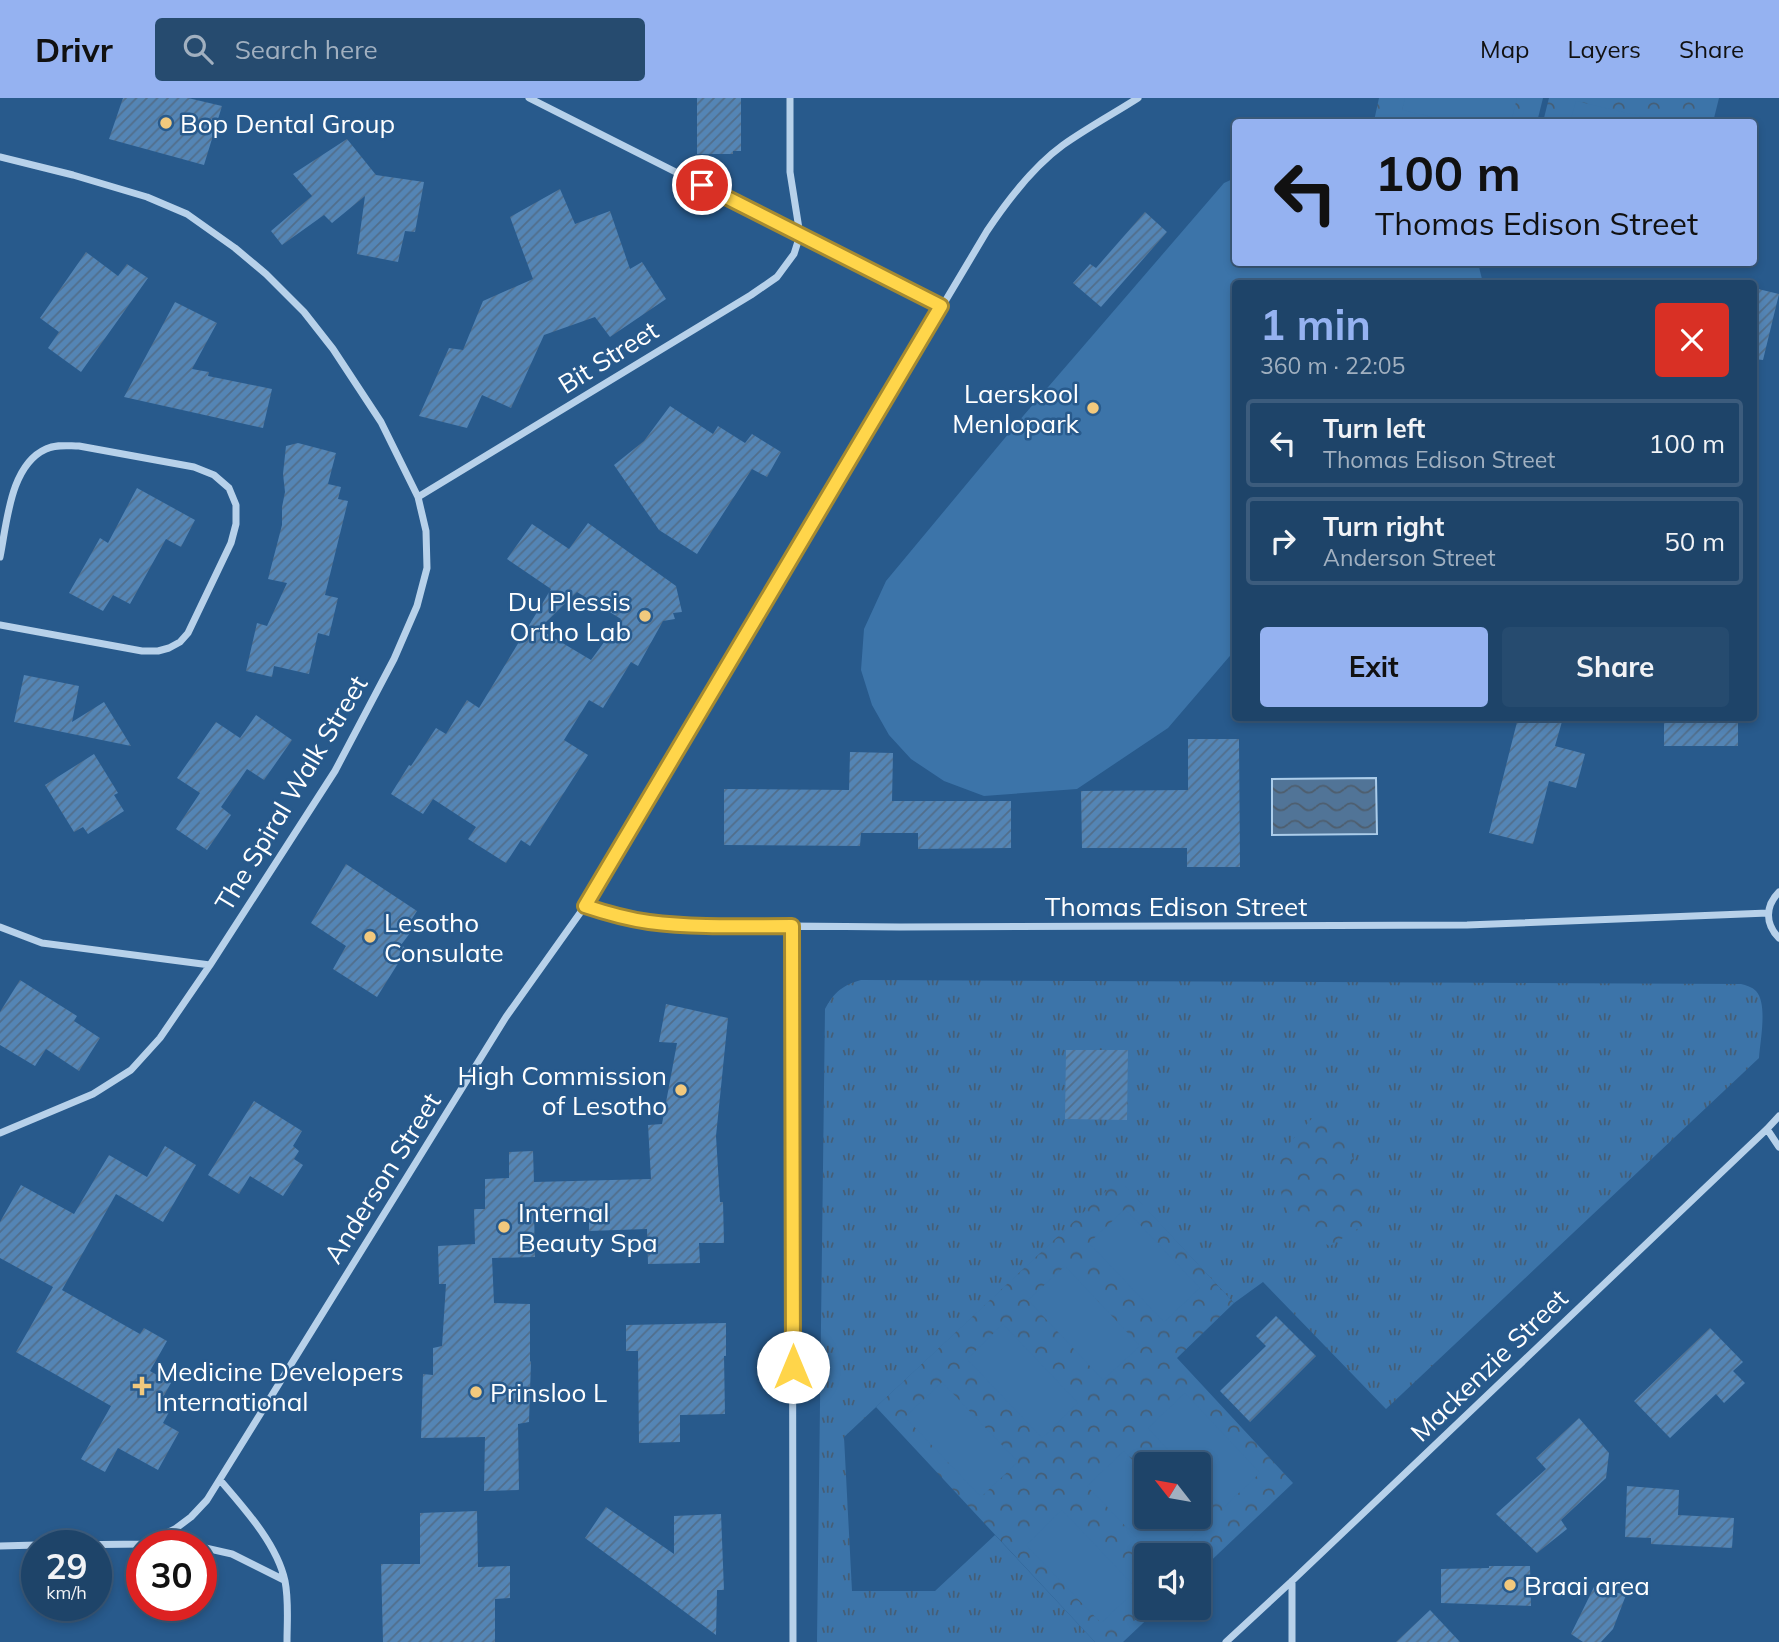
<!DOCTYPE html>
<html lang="en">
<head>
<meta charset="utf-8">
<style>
  :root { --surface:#1e4469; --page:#264b6f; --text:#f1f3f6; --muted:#a1b0c0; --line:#3c5c7d; --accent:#95b2f1 }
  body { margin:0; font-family:Mulish,sans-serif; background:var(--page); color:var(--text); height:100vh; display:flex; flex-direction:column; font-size:26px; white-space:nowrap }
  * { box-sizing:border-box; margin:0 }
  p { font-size:23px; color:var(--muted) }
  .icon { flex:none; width:38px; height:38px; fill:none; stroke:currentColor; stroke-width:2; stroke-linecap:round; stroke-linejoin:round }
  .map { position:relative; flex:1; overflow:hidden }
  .panel { position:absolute; left:1232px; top:182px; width:525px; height:441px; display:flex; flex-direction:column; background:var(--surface); border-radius:7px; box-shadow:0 4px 10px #0003,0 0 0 2px var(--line) }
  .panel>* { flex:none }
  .hud { position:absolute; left:1232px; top:21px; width:525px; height:147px; border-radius:7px; box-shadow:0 4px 10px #0003,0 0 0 2px var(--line); background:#95b2f1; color:#111; overflow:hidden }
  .needle { width:46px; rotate:301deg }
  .fabs { position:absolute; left:1134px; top:1354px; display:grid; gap:14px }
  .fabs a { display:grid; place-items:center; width:77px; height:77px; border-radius:7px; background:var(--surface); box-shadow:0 4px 10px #0003,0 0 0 2px var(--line); font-size:35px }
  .speed { position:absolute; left:21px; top:1432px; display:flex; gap:14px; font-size:35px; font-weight:700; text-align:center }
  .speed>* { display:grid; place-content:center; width:91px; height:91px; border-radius:50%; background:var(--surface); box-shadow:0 4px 10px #0003,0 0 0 2px var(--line); line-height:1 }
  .speed small { font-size:18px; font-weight:400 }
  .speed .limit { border:10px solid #d22; background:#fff; color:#111 }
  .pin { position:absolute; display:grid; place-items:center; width:60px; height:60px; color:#fff; margin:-30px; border:4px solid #fff; border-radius:50%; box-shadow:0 2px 7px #0007 }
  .me { position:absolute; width:77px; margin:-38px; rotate:0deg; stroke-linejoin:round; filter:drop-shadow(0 0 5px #0008) }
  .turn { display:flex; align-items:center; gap:24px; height:147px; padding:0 28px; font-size:32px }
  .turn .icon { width:91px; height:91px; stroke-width:2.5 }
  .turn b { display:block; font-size:49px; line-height:60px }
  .round { display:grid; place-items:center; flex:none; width:74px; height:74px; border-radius:7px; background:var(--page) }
  .head { display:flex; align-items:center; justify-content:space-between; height:119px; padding:0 28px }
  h1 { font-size:42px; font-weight:700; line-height:52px; color:var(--accent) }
  .button { display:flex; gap:14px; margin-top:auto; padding:14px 28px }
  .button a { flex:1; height:80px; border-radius:7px; background:var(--accent); color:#111; font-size:28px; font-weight:700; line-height:80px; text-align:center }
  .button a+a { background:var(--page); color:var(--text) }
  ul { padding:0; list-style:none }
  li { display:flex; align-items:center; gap:21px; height:88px; margin:0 14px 10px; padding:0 14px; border:4px solid var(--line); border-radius:7px }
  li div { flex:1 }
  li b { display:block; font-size:26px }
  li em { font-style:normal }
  header { display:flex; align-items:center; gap:42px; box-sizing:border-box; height:98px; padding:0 35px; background:var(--accent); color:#111 }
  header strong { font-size:33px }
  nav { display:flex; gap:38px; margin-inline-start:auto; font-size:24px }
  .search { width:490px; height:63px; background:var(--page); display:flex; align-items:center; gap:18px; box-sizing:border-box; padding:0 24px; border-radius:7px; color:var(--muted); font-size:26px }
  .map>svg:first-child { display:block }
  .grass { fill:url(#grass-tufts) }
  .forest { fill:url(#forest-crowns); fill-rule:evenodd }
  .garden { fill:#3c74a9 }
  .water { fill:url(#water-waves); stroke:#accdea; stroke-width:2 }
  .building { fill:url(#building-hatch); fill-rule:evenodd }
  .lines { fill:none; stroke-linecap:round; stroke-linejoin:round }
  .street { stroke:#b7d1ea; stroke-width:7 }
  .route-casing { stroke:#a68a30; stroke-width:18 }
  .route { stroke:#ffd54a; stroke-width:12 }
  .poi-dot { fill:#f2c97d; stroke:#285a8c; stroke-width:2.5 }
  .labels { text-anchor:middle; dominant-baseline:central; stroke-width:5; stroke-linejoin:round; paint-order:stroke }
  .poi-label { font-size:26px; fill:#fff; stroke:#285a8c; text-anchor:start }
  .street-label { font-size:26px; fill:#fff; stroke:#285a8c }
</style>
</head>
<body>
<header>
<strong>Drivr</strong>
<div class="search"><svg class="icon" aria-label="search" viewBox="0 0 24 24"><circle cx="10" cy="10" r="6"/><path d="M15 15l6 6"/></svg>Search here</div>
<nav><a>Map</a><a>Layers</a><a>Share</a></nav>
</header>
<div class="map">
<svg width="1779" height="1544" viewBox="0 0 1779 1544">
  <defs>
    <pattern id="grass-tufts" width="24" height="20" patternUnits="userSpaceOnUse" patternTransform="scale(1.75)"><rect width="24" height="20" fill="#3c74a9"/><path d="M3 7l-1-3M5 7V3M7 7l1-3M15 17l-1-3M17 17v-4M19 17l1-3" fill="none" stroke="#455e76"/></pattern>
    <pattern id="forest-crowns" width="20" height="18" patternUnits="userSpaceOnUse" patternTransform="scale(1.75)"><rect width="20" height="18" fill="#3c74a9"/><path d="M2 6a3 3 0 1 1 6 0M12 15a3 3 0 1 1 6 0" fill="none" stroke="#455e76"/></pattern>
    <pattern id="water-waves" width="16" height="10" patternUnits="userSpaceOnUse" patternTransform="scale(1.75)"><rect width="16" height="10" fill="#517497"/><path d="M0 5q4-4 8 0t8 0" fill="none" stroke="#4e5e6e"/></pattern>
    <pattern id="building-hatch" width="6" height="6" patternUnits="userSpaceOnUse" patternTransform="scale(1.75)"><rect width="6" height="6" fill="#5485b5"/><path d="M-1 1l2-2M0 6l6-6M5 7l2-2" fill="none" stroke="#516e8b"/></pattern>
  </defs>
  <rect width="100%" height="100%" fill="#285a8c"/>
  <!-- grass -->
  <path class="grass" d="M 861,882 L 1741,886 C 1746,887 1752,889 1756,893 C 1768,906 1760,943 1759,960 L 1386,1311 L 1263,1184 L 1234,1205 L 1119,1082 L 844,1339 L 852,1493 L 935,1493 L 995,1437 L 1095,1544 L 817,1544 L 825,911 C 834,894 843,887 861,882 Z"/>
  <!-- forest -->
  <path class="forest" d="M 1379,0 L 1543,0 L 1537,24 L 1380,24 L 1374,23 Z
    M 1549,0 L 1719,0 L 1713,24 L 1543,24 Z
    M 1315,1017 L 1344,1043 L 1373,1099 L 1367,1125 L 1330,1148 C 1299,1134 1278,1112 1280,1076 C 1280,1070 1279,1061 1283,1055 C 1290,1042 1305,1029 1315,1017 Z
    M 1119,1081 L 1234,1205 L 1177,1260 L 1293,1385 L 1199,1474 L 1199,1458 L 1146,1458 L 1146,1510 L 1159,1510 L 1123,1544 L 1095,1544 L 876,1309 ZM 1146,1367 L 1199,1367 L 1199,1419 L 1146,1419 Z"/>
  <!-- garden -->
  <path class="garden" d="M 1405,0 L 1517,0 L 1511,24 L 1453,24 L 1402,12 Z
    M 1576,3 L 1665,24 L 1570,24 Z
    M 1235,80 L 1236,164 L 1478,165 L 1483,185 L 1236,186 L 1235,552 L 1168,630 L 1077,691 L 984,698 L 944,683 L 911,661 L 889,637 L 872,607 L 861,572 L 864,531 L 886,483 L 1024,317 L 1224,85 Z
    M 1125,1111 L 1200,1190 L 1164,1224 L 1089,1145 Z
    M 1065,1168 L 1140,1248 L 1103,1282 L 1028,1202 Z
    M 1003,1226 L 1078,1305 L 1042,1340 L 967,1261 Z
    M 942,1284 L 1018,1364 L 981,1399 L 905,1319 Z
    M 1185,1295 L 1260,1375 L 1223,1410 L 1199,1384 L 1199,1367 L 1182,1367 L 1148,1330 Z
    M 1124,1353 L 1146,1377 L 1146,1419 L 1186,1419 L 1199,1432 L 1172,1458 L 1154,1458 L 1087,1388 Z
    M 1062,1412 L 1137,1491 L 1101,1525 L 1026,1447 Z"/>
  <!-- water -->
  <path class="water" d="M 1376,680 L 1377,736 L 1272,737 L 1272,681 Z"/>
  <!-- building -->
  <path class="building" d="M 123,0 L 188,0 L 222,8 L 204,67 L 109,41 Z
    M 697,0 L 741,0 L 741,53 L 733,53 L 733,56 L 697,56 Z
    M 347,41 L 376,77 L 424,84 L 415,134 L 405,133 L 398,164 L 357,156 L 365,98 L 332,125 L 324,117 L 282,147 L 271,133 L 312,98 L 293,76 Z
    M 560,91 L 575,126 L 610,113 L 630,171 L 642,164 L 666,201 L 610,239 L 595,219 L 544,237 L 511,310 L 482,297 L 467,330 L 419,318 L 449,250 L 463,252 L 483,203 L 533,181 L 510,119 Z
    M 1145,114 L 1167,134 L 1101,209 L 1073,185 L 1090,166 L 1096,170 Z
    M 86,154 L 118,178 L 127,166 L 148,180 L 81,274 L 48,250 L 59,234 L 40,220 Z
    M 1754,190 L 1779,196 L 1763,262 L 1754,261 Z
    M 175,204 L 217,225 L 192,271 L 209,274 L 208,278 L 272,291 L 263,330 L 124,299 Z
    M 670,308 L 713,336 L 718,328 L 745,345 L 752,336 L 781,354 L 767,379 L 752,371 L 697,456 L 659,432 L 614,367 L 644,343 Z
    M 298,345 L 336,355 L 328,386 L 341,389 L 338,401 L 348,403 L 325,497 L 338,500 L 329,538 L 318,535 L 309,576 L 274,568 L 272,579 L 246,573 L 257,525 L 267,528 L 287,485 L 268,481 L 282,427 L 282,409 L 285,394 L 283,376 L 286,348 Z
    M 137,390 L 195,422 L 181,449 L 166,441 L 130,506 L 113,497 L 103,513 L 69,495 L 100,440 L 108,445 Z
    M 588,425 L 676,488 L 682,514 L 673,515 L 675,521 L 663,523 L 638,568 L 631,564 L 603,610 L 589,602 L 564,642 L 588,657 L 530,748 L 521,742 L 506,765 L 468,741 L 476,729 L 433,701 L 423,716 L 391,696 L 409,667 L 411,668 L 436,630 L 446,636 L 467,602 L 479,610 L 551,491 L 507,461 L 532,426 L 569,451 ZM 577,494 L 621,521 L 591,562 L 539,531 Z
    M 24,577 L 79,588 L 72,624 L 104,604 L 131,648 L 14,624 Z
    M 256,617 L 292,642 L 264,682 L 247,671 L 221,709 L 231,717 L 207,752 L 176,731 L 200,695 L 177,680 L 216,624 L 240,640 Z
    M 1518,620 L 1563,620 L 1555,648 L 1585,656 L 1576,690 L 1549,683 L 1533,746 L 1489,735 Z
    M 1664,620 L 1738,620 L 1738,648 L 1664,648 Z
    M 1188,641 L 1239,641 L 1240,769 L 1187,769 L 1187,750 L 1082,750 L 1081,693 L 1188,692 Z
    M 850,654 L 893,655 L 892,703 L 1011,703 L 1011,750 L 918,751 L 918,735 L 861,735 L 860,748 L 724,747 L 724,691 L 849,692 Z
    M 94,656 L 118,695 L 114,697 L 124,713 L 88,736 L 83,729 L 74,734 L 45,687 Z
    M 346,766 L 417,813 L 408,827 L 413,831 L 401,847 L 407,851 L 377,899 L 333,871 L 346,848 L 311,825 Z
    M 20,882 L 77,918 L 74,923 L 100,940 L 79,973 L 46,951 L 35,968 L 0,947 L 0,914 Z
    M 666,906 L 728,920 L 716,1038 L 720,1104 L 723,1104 L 724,1145 L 699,1145 L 700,1165 L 648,1166 L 647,1131 L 589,1133 L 589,1110 L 534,1112 L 535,1159 L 492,1160 L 494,1205 L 530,1206 L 530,1264 L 531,1263 L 529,1324 L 518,1326 L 519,1392 L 484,1393 L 485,1339 L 421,1340 L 423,1276 L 433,1277 L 433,1250 L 442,1248 L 446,1186 L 439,1186 L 438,1148 L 475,1146 L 474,1111 L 485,1111 L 485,1081 L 509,1080 L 509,1054 L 533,1053 L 534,1084 L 651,1081 L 648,1027 L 662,1026 L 677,945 L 659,944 Z
    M 1066,952 L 1128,952 L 1127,1022 L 1065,1021 Z
    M 254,1003 L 302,1033 L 293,1048 L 299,1053 L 294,1061 L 303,1067 L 283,1098 L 250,1078 L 239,1096 L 208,1077 Z
    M 165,1048 L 196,1067 L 163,1124 L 116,1096 L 62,1192 L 140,1236 L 144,1230 L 167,1243 L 150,1273 L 171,1285 L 158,1308 L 169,1314 L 163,1325 L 179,1334 L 158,1372 L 118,1350 L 105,1374 L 81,1361 L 111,1308 L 16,1254 L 53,1189 L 0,1160 L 0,1124 L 21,1087 L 74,1116 L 109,1057 L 147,1079 Z
    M 1276,1218 L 1316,1258 L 1250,1324 L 1220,1293 L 1266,1248 L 1256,1238 Z
    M 726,1225 L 726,1258 L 724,1258 L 725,1316 L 680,1317 L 680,1344 L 639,1345 L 638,1253 L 626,1253 L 626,1227 Z
    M 1710,1230 L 1743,1264 L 1733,1273 L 1745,1285 L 1724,1305 L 1716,1296 L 1670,1340 L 1634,1303 Z
    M 1579,1320 L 1609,1355 L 1606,1380 L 1561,1422 L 1567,1431 L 1537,1455 L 1496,1416 L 1546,1371 L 1536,1360 Z
    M 1627,1388 L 1679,1392 L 1678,1417 L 1734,1420 L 1732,1450 L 1651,1446 L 1651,1440 L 1625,1439 Z
    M 606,1409 L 674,1456 L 674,1418 L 721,1416 L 724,1492 L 717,1492 L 716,1537 L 585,1440 Z
    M 477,1413 L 478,1469 L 510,1468 L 510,1500 L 495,1501 L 495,1544 L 383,1544 L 381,1466 L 420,1466 L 420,1415 Z
    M 1489,1468 L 1530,1468 L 1531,1508 L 1441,1505 L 1441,1471 L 1489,1470 Z
    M 1594,1489 L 1626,1497 L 1613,1531 L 1601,1544 L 1583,1544 L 1571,1536 Z
    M 1430,1512 L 1460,1544 L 1396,1544 Z"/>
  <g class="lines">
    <!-- street -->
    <path class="street" d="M 529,0 L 941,208
      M 0,59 L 73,77 L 147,99 L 187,116 L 235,150 L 266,176 L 304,214 L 333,251 L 381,324 L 418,399 L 426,433 L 427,470 L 417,508 L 394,561 L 335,673 L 210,867 L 160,940 L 131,972 L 93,996 L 0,1035
      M 418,399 L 751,197 L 777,179 L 794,156 L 800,137 L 790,74 L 790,0
      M 0,459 C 7,425 10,367 46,351 C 56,346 68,348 79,348 L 194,369 L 214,377 L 229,390 L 236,407 L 236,426 L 231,445 L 188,535 L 180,544 L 169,550 L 158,553 L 142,553 L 0,527
      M 1779,794 C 1765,808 1765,826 1779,840
      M 585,808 L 616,818 L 647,824 L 684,827 L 900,829 L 1467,827 L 1768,815
      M 792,828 L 793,1544
      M 0,829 L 42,845 L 210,867
      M 1767,1031 L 1779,1049
      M 220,1382 C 244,1410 277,1446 285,1483 C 289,1503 287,1524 287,1544
      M 147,1446 L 171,1447
      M 57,1447 L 145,1446 L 175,1431 L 191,1419 L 207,1402 L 506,919 L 585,808 L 987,133 C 1007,103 1034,68 1063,47 C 1087,30 1113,16 1138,0
      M 0,1448 L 37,1447
      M 201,1449 L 232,1456 L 284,1482
      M 1292,1483 L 1292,1544
      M 1226,1544 L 1292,1483 L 1767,1031 L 1779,1018"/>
  </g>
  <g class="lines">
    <!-- route casing -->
    <g class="route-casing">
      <path id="route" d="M 702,87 L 941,208 L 585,808 C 606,815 627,821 649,824 C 696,830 745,828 792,828 L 793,1269"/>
    </g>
    <!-- route -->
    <use href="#route" class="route"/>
  </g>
  <!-- markers -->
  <g class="poi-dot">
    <circle cx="166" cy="25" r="7"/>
    <circle cx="1093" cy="310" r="7"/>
    <circle cx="645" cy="518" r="7"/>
    <circle cx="370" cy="839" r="7"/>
    <circle cx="681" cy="992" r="7"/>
    <circle cx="504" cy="1129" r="7"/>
    <path d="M138.5 1277.5h7v7h7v7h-7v7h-7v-7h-7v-7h7z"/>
    <circle cx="476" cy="1294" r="7"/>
    <circle cx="1510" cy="1487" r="7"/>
  </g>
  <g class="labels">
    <!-- poi labels -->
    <g class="poi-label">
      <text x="180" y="25">Bop Dental Group</text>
      <text x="1079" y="295" text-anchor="end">Laerskool<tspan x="1079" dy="30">Menlopark</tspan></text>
      <text x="631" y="503" text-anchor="end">Du Plessis<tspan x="631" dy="30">Ortho Lab</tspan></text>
      <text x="384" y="824">Lesotho<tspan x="384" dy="30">Consulate</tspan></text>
      <text x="667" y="977" text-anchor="end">High Commission<tspan x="667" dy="30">of Lesotho</tspan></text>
      <text x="518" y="1114">Internal<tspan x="518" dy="30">Beauty Spa</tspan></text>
      <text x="156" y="1273">Medicine Developers<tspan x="156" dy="30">International</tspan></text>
      <text x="490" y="1294">Prinsloo L</text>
      <text x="1524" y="1487">Braai area</text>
    </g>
    <!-- street labels -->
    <g class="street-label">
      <text transform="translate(608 259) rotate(-32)">Bit Street</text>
      <text transform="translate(291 695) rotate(-59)">The Spiral Walk Street</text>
      <text x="1176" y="808">Thomas Edison Street</text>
      <text transform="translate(382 1080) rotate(-58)">Anderson Street</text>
      <text transform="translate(1489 1267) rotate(-44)">Mackenzie Street</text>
    </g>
  </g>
</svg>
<div class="fabs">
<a><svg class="needle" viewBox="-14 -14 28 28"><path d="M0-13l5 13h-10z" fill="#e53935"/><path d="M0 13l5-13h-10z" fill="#a1b0c0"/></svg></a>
<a><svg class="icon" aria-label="sound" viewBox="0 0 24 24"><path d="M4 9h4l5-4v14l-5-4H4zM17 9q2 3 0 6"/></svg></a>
</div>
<div class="speed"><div>29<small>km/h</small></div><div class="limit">30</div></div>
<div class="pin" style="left:702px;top:87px;background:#d93025"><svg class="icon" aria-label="arrive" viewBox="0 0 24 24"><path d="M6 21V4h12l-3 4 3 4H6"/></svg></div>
<svg class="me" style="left:793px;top:1269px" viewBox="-20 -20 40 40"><circle r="19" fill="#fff"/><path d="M0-13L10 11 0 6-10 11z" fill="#ffd54a"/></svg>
<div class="hud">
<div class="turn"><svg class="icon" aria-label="left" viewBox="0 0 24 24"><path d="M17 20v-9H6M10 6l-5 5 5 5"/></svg><div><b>100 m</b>Thomas Edison Street</div></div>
</div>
<section class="panel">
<div class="head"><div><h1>1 min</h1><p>360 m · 22:05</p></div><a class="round" style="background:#d93025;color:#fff"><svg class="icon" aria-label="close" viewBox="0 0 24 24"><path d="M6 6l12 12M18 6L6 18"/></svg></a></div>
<ul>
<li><svg class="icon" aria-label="left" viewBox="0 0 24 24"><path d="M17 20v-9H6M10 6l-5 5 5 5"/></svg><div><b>Turn left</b><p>Thomas Edison Street</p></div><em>100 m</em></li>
<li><svg class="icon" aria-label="right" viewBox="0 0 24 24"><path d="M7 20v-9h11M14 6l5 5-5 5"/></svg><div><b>Turn right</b><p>Anderson Street</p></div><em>50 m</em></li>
</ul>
<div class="button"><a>Exit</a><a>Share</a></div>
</section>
</div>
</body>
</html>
